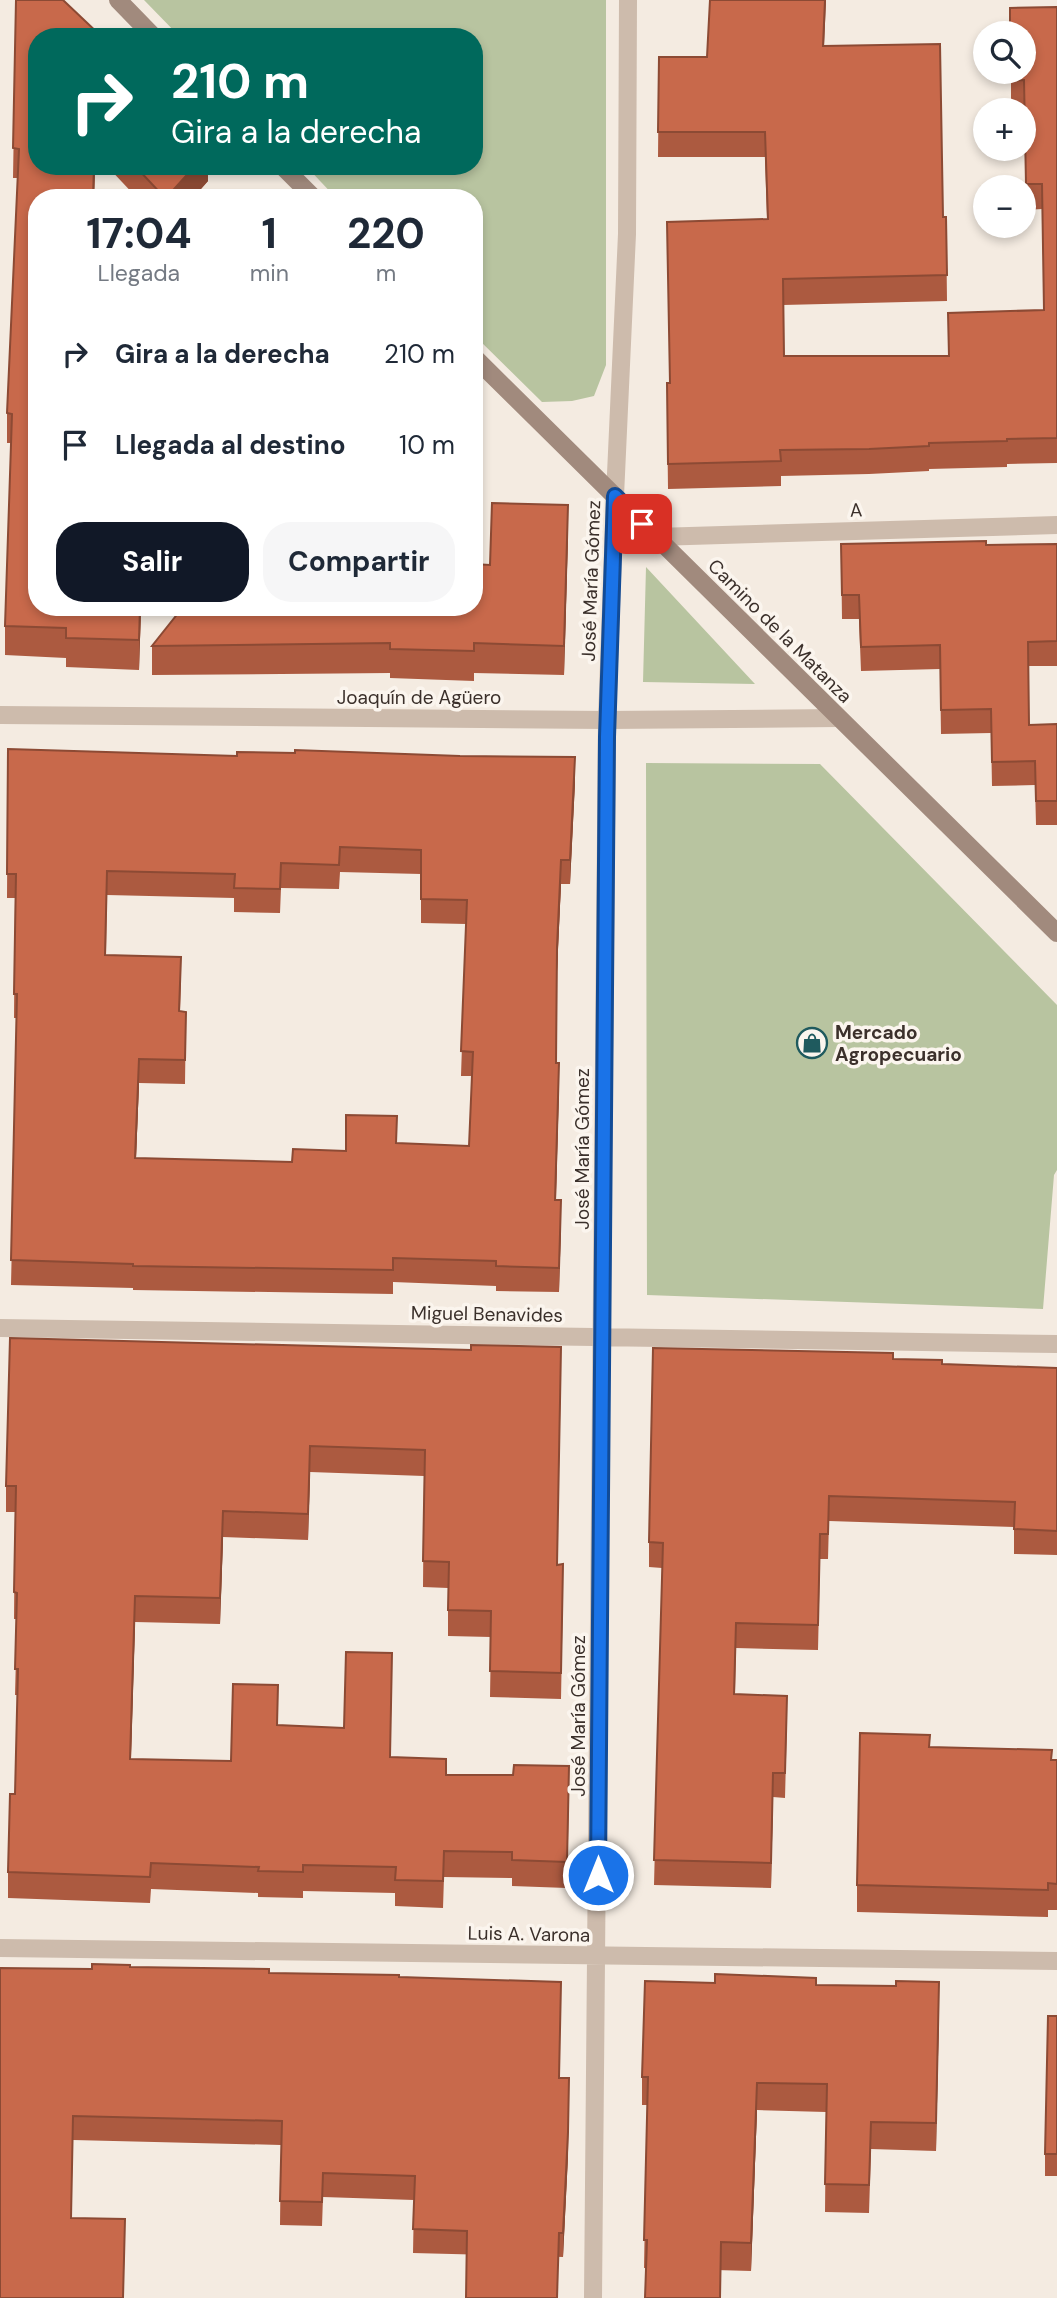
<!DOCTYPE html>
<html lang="es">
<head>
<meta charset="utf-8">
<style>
  :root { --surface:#fff; --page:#f6f6f7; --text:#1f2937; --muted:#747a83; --accent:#111827 }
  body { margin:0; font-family:"DM Sans",sans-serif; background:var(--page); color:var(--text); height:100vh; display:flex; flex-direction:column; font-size:26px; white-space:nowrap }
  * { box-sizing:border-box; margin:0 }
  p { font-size:23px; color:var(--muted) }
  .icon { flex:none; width:38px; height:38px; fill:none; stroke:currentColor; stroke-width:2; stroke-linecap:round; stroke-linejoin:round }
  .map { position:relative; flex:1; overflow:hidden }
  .drawer { position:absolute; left:28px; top:189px; width:455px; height:427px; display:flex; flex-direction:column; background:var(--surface); border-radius:28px; box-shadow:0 4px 10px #0003 }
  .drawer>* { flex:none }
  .guide { position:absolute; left:28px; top:28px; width:455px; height:147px; border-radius:28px; box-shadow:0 4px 10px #0003; background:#00695c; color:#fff; overflow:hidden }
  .tools { position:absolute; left:973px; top:21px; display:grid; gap:14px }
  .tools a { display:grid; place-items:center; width:63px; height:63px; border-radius:50%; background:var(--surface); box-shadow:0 4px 10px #0003; font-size:35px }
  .pin { position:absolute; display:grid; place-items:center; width:60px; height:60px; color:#fff; margin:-30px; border-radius:14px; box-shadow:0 4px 10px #0006 }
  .me { position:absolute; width:77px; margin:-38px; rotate:0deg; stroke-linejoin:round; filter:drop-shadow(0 0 5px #0008) }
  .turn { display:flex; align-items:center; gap:24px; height:147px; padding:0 28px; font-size:32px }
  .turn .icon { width:91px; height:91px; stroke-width:2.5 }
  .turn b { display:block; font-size:49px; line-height:60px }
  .eta { display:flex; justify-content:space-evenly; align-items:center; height:119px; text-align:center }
  .eta b { font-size:42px; font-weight:700; line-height:49px }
  .action { display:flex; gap:14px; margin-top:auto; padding:14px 28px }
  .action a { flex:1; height:80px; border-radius:28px; background:var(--accent); color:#fff; font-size:28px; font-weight:700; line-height:80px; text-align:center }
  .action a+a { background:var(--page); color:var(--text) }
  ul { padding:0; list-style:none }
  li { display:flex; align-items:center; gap:21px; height:91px; padding:0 28px }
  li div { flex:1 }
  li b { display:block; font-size:26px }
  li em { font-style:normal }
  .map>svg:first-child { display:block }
  .green { fill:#b8c4a0 }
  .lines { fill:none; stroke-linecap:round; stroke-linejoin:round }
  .minor { stroke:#cdbbac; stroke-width:18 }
  .tertiary { stroke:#cdbbac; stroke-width:18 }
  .secondary { stroke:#a18a7d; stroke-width:18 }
  .wall { fill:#ac5a40; fill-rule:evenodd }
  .shaded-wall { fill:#8c4a34 }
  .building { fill:#c8694b; stroke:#8c4a34; stroke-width:2; fill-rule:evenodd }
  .route-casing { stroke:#114b97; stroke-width:18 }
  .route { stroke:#1a73e8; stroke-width:12 }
  .labels { text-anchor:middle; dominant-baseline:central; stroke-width:7; stroke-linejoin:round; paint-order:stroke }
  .street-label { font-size:19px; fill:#3b302b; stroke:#fbf5ee }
  .poi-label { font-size:19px; font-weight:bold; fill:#3b302b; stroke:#fbf5ee; text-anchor:start }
</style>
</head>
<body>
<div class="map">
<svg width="1057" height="2298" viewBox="0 0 1057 2298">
  <rect width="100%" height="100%" fill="#f4ebe1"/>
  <!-- green -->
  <path class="green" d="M 144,0 L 606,0 L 606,365 L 594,396 L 572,401 L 542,402 L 474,335 L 474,198 L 336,198 L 306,166 L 474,166 L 474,37 L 180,37 Z
    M 646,567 L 755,684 L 643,682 Z
    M 646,763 L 820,764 L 1057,1005 L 1057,1170 L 1054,1175 L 1043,1309 L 647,1295 Z"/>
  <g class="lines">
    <!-- minor -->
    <path class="minor" d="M 615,496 L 627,234 L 628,0
      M 656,537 L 1057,525
      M 0,1328 L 1057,1344
      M 0,1948 L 1057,1961
      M 593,2298 L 607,720"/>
    <!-- tertiary -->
    <path class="tertiary" d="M 0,715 L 607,720 L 838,718
      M 607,720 L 615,496"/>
    <!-- secondary -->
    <path class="secondary" d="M 118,0 L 154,37
      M 282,166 L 314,198
      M 474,357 L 1057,933"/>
  </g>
  <!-- wall -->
  <path class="wall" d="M 16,0 L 37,166 L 95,166 L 94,198 L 37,198 L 37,607 L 141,607 L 139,670 L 66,667 L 66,658 L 5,655 L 5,626 L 11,443 L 7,443 L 7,413 L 18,178 L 13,178 Z
    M 1057,7 L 1057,463 L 1007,464 L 1007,467 L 929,469 L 929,471 L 869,474 L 781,476 L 781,486 L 668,489 L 667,409 L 670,383 L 667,222 L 767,219 L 765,157 L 658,157 L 659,57 L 707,57 L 824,46 L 943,217 L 946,217 L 947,301 L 783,305 L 784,356 L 948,356 L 948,313 L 1044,310 L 1042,209 L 1026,210 L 1024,106 L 1011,106 L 1011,72 Z
    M 107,166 L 208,166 L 208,181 L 193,198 L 137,198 Z
    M 568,534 L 564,675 L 474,673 L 474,681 L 390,678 L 390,673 L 152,675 L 152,646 L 490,565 Z
    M 841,544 L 1057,544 L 1057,666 L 1028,666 L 1029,725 L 1057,724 L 1057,825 L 1036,825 L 1035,785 L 992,786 L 991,733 L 941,734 L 940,669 L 861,671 L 859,619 L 842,619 Z
    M 8,749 L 575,782 L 570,884 L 561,884 L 557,971 L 556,1063 L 559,1087 L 556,1200 L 561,1224 L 559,1292 L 496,1291 L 496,1286 L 393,1282 L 393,1294 L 133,1290 L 133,1288 L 11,1285 L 17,1018 L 14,1018 L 15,898 L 7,898 ZM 340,872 L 421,874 L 421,923 L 466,924 L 461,1076 L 472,1076 L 469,1146 L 397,1143 L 346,1151 L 292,1162 L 136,1158 L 139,1083 L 185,1084 L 186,1012 L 180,1011 L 181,981 L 106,955 L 107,895 L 234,898 L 234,912 L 280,913 L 281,888 L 339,889 Z
    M 893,1359 L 942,1364 L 1057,1368 L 1057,1555 L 1014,1554 L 1014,1527 L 829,1521 L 828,1559 L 820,1559 L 818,1650 L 736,1648 L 735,1694 L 787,1721 L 785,1798 L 773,1797 L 771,1888 L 654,1885 L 662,1568 L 649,1567 L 649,1542 Z
    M 561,1373 L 557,1565 L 563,1590 L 561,1699 L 490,1697 L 491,1637 L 448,1636 L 448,1588 L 423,1587 L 424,1476 L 310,1472 L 308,1540 L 223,1537 L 220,1624 L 135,1622 L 131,1759 L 231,1761 L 278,1725 L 344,1728 L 392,1679 L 390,1757 L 446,1775 L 569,1792 L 567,1888 L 512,1886 L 512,1878 L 444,1877 L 443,1908 L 395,1906 L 395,1893 L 303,1891 L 303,1898 L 258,1897 L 258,1893 L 151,1889 L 150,1903 L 8,1898 L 8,1872 L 15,1794 L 18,1695 L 15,1695 L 17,1619 L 14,1619 L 15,1512 L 6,1512 L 6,1486 Z
    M 930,1747 L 1057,1760 L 1057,1910 L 1048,1910 L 1048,1917 L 857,1912 L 857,1885 Z
    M 130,1967 L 269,1973 L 560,2078 L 568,2156 L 563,2257 L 413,2253 L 414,2200 L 323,2197 L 322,2226 L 280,2225 L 281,2145 L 73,2140 L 71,2218 L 125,2243 L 123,2298 L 0,2298 L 92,1969 Z
    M 715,1983 L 816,1985 L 939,2010 L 936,2151 L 871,2149 L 869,2213 L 825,2212 L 826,2112 L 757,2110 L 751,2271 L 644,2268 L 647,2105 L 642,2105 L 642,2077 Z
    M 1057,2016 L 1057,2176 L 1045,2176 L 1045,2154 Z"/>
  <!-- shaded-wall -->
  <path class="shaded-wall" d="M 825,0 L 826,0 L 823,71 L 823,46 Z
    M 94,166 L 95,166 L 94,198 L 93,198 Z
    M 195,166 L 208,166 L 208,181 L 193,198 L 166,198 Z
    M 568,505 L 568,534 L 564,675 L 564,646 Z
    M 140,607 L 141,607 L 139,670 L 139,640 Z
    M 575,757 L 575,782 L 570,884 L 570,860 Z
    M 561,860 L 561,884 L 557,971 L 557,947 Z
    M 139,1059 L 139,1083 L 135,1183 L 135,1158 Z
    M 559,1063 L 559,1087 L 555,1224 L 555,1200 Z
    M 561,1200 L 561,1224 L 559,1292 L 559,1268 Z
    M 310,1446 L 310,1472 L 308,1540 L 308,1514 Z
    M 223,1511 L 223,1537 L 220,1624 L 220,1598 Z
    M 135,1596 L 135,1622 L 130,1785 L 130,1759 Z
    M 773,1773 L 773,1797 L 771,1888 L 771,1863 Z
    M 939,1982 L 939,2010 L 936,2151 L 936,2123 Z
    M 757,2083 L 757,2110 L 751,2271 L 751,2243 Z
    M 569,2102 L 568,2156 L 563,2257 L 563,2233 Z"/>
  <!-- building -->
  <path class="building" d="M 16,0 L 63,0 L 102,37 L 37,37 L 37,166 L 94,166 L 93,198 L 37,198 L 37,607 L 140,607 L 139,640 L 66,638 L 66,628 L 5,626 L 12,414 L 7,413 L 19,149 L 13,148 Z
    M 710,0 L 825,0 L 823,46 L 940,44 L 943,217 L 946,217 L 947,275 L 783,279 L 784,356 L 949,356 L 948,313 L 1044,310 L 1042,184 L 1026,184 L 1024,80 L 1011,81 L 1011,72 L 1024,72 L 1024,33 L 1010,33 L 1010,8 L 1057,7 L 1057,438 L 1007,439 L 1007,441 L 929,443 L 929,446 L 869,449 L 780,450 L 781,461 L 668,464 L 667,383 L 670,383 L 667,222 L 768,219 L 765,132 L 658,132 L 659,57 L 707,57 Z
    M 135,166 L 195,166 L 166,198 L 165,198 Z
    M 492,503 L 568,505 L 564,646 L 474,643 L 474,651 L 390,649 L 390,643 L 152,646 L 183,607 L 474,607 L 474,564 L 490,565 Z
    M 986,541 L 986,545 L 1057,544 L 1057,641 L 1028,642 L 1029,725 L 1057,724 L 1057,801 L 1036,801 L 1035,761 L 992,762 L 991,709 L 941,710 L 940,645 L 861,647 L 859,595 L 842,595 L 841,544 Z
    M 8,749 L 237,756 L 237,752 L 295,753 L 295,750 L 460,756 L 575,757 L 570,860 L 561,860 L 557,947 L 556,1063 L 559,1063 L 555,1200 L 561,1200 L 559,1268 L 496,1266 L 496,1261 L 393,1258 L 393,1270 L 133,1266 L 133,1264 L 11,1260 L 17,994 L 14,994 L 16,874 L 7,874 ZM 340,847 L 421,850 L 421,899 L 467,900 L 461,1051 L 473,1052 L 469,1146 L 396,1143 L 397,1116 L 346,1115 L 346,1151 L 293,1149 L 292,1162 L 135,1158 L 139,1059 L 185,1060 L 186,1012 L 179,1011 L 181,957 L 105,955 L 107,871 L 235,874 L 234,888 L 280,889 L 281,863 L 339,865 Z
    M 10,1338 L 471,1350 L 471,1345 L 561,1347 L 557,1565 L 563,1564 L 561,1673 L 490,1671 L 491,1611 L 448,1610 L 449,1562 L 423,1561 L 425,1450 L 310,1446 L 308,1514 L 223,1511 L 220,1598 L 135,1596 L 130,1759 L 231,1761 L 233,1684 L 278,1685 L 277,1725 L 344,1728 L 346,1652 L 392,1653 L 390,1757 L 446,1759 L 446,1775 L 513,1775 L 514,1765 L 569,1766 L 567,1862 L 512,1860 L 512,1852 L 444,1851 L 443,1881 L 395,1880 L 396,1867 L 303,1865 L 303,1872 L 258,1871 L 259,1867 L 151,1863 L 150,1877 L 8,1872 L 10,1794 L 15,1794 L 18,1669 L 15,1669 L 17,1593 L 14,1592 L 16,1486 L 6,1486 Z
    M 653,1348 L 893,1353 L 893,1359 L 942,1360 L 942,1364 L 1057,1368 L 1057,1531 L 1014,1529 L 1015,1502 L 829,1496 L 828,1534 L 820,1534 L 818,1625 L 736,1623 L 734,1694 L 787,1696 L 785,1773 L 773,1773 L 771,1863 L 654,1860 L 663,1543 L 649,1542 Z
    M 860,1733 L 930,1735 L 929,1747 L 1052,1750 L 1051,1760 L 1057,1760 L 1057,1884 L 1048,1883 L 1048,1890 L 857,1885 Z
    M 92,1964 L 130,1965 L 130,1967 L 269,1969 L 269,1973 L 399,1975 L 399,1977 L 561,1982 L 559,2078 L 569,2078 L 568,2132 L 563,2233 L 559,2233 L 557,2298 L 466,2298 L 467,2231 L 413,2229 L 415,2176 L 323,2173 L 322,2202 L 280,2201 L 282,2121 L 73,2116 L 71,2218 L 125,2219 L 123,2298 L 0,2298 L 0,1968 L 92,1969 Z
    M 715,1974 L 816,1978 L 816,1985 L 896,1986 L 896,1981 L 939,1982 L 936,2123 L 871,2122 L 869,2185 L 825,2184 L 827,2084 L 757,2083 L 751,2243 L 721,2242 L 720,2298 L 645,2298 L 647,2240 L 644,2240 L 648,2077 L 642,2077 L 645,1981 L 715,1983 Z
    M 1048,2016 L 1057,2016 L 1057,2154 L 1045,2154 Z"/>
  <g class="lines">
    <!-- route casing -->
    <g class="route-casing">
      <path id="route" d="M 598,1875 L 607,737 L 615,496 L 642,524"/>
    </g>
    <!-- route -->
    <use href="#route" class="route"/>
  </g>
  <!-- icons -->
  <defs>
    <g id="shop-ring" transform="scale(1.575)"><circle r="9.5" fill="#fbf5ee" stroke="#1f5a5e" stroke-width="1.5"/><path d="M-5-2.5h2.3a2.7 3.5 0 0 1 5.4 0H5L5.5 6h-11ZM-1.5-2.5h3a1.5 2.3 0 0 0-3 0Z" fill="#1f5a5e"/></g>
  </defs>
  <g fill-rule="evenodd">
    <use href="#shop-ring" x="812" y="1043"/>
  </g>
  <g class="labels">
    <!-- street labels -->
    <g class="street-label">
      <text transform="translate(856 510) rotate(-2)">A</text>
      <text transform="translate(591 581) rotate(-88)">José María Gómez</text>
      <text transform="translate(780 631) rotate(45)">Camino de la Matanza</text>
      <text x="419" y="697">Joaquín de Agüero</text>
      <text transform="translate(582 1149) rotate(-90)">José María Gómez</text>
      <text transform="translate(487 1314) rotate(1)">Miguel Benavides</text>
      <text transform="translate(578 1716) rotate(-90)">José María Gómez</text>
      <text transform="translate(529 1934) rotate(1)">Luis A. Varona</text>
    </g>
    <!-- poi labels -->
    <g class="poi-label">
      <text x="835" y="1032">Mercado<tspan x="835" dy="22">Agropecuario</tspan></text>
    </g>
  </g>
</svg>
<div class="tools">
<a><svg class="icon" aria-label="search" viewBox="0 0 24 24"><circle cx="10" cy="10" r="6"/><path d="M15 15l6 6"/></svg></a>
<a>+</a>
<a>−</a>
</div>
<div class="pin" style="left:642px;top:524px;background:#d93025"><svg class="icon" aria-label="arrive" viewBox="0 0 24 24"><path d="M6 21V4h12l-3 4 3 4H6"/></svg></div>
<svg class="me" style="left:598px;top:1875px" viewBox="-20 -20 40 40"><circle r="17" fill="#1a73e8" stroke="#fff" stroke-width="3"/><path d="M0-11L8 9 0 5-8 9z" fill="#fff"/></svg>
<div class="guide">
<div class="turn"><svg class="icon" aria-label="right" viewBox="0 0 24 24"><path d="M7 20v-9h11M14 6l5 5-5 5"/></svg><div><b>210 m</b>Gira a la derecha</div></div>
</div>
<section class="drawer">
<div class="eta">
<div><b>17:04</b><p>Llegada</p></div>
<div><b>1</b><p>min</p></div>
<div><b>220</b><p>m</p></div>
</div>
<ul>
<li><svg class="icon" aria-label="right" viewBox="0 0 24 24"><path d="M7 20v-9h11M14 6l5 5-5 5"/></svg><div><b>Gira a la derecha</b></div><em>210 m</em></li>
<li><svg class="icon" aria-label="arrive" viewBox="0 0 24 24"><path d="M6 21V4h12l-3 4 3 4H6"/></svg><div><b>Llegada al destino</b></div><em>10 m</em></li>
</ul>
<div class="action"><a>Salir</a><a>Compartir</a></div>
</section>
</div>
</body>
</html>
